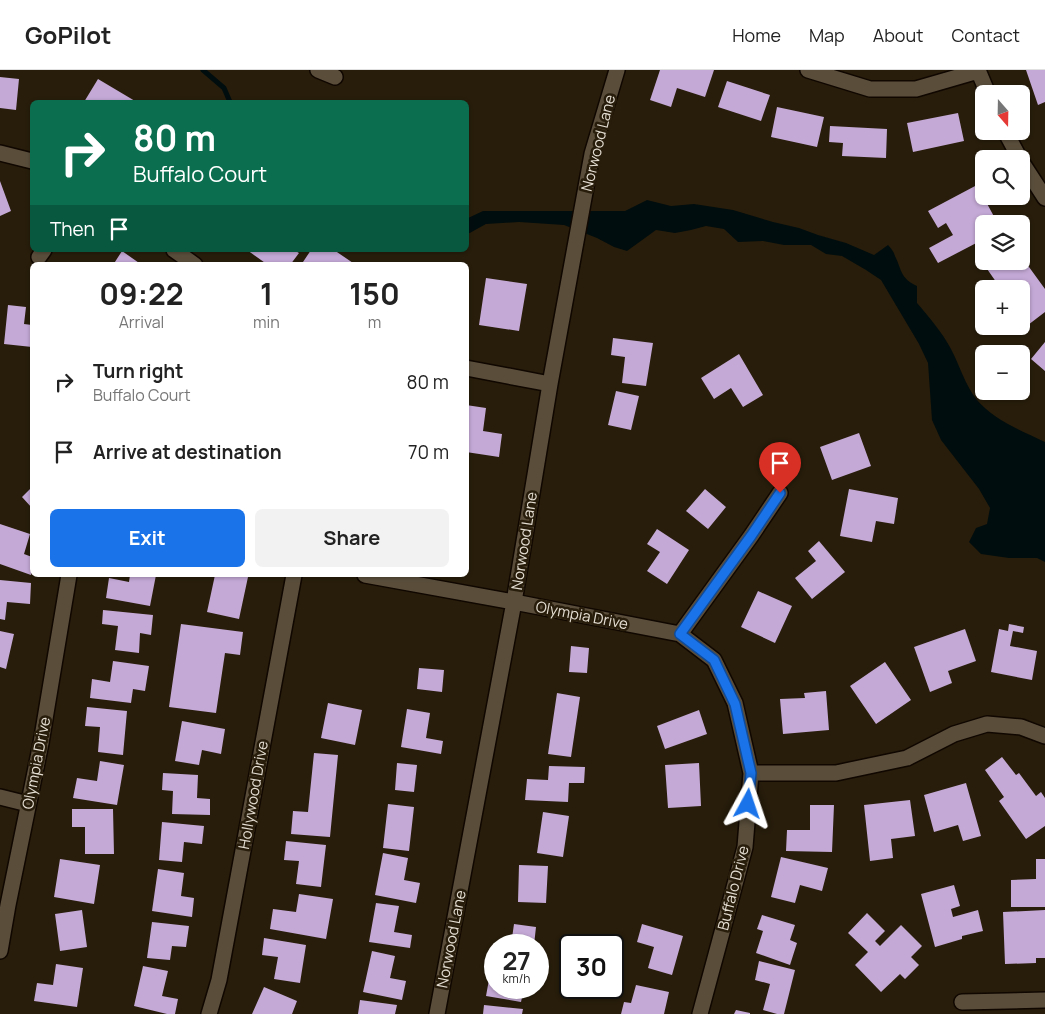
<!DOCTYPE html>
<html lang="en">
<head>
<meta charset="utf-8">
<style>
  :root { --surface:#fff; --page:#f2f2f2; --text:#222; --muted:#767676; --line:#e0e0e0; --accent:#1a73e8 }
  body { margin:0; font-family:Manrope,sans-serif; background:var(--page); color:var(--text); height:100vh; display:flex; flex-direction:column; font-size:19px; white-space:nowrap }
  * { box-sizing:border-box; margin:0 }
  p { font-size:16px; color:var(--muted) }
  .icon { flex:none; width:28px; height:28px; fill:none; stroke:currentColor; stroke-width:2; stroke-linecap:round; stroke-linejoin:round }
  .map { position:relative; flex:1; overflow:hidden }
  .sheet { position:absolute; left:30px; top:192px; width:439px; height:315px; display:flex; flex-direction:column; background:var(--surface); border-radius:8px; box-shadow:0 1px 4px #0004 }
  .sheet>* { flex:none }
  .guide { position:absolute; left:30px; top:30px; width:439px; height:152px; border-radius:8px; box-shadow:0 1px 4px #0004; background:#0b6e4f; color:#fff; overflow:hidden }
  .needle { width:32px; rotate:160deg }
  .controls { position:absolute; left:975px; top:15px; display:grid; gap:10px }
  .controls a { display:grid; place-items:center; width:55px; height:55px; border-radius:8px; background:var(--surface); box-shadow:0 1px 4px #0004; font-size:25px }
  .speed { position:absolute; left:484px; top:864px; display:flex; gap:10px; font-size:25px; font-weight:700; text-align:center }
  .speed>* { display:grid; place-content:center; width:65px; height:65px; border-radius:50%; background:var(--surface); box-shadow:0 1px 4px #0004; line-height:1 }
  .speed small { font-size:12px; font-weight:400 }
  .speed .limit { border:2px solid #111; border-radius:8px; background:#fff; color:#111 }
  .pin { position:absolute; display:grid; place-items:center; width:42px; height:42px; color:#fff; margin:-51px -21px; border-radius:50% 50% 50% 0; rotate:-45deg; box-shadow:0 0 5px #0007 }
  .pin .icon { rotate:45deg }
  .me { position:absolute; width:55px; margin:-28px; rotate:5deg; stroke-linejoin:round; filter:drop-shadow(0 0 4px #0008) }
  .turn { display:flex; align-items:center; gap:18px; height:105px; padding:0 20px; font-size:22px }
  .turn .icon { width:65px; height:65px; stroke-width:2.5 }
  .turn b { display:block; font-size:35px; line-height:42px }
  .then { display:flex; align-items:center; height:48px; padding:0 20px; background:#0003; gap:10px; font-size:19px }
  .eta { display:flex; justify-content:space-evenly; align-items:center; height:85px; text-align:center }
  .eta b { font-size:30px; font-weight:700; line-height:35px }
  .button { display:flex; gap:10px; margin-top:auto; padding:10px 20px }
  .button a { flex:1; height:58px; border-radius:8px; background:var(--accent); color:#fff; font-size:20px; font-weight:700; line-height:58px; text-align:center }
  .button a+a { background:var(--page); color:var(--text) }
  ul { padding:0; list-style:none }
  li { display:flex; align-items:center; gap:15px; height:70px; padding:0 20px }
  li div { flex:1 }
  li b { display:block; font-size:19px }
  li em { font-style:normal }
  header { display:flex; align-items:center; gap:30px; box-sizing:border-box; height:70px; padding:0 25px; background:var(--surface); border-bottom:1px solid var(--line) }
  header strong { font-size:24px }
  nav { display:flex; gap:28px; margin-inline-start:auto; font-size:18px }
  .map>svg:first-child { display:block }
  .water { fill:#000d0e }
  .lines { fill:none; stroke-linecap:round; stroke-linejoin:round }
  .stream { stroke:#000d0e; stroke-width:5 }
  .building { fill:#c4a9d6 }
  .minor-casing { stroke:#100700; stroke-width:18 }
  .minor { stroke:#5a4e3b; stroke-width:15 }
  .route-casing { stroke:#114b97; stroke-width:12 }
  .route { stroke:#1a73e8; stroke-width:9 }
  .labels { text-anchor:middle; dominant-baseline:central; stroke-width:5; stroke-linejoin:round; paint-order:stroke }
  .street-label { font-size:15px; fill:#e5ded3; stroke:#281d0b }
</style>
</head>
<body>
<header>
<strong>GoPilot</strong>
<nav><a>Home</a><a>Map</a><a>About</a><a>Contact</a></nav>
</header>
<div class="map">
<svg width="1045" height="944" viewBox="0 0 1045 944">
  <rect width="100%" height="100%" fill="#281d0b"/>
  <!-- water -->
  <path class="water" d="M 647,130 L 671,136 L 694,134 L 733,140 L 773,152 L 799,158 L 818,165 L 846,173 L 874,185 L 888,175 C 891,178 894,182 895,186 C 902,200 900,208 917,216 L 917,233 C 929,247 942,262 951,279 C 960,296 965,315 977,330 C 994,350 1022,361 1045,372 L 1045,492 L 1037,488 L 1009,488 L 981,484 L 969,472 L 976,458 L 987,454 L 990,438 L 979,419 L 941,370 L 932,350 L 928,293 L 919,274 L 881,210 L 866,200 L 842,186 L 826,184 L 811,175 L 784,175 L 763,171 L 738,172 L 724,159 L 706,156 L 691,160 L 675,163 L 656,160 L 627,181 L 614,177 L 597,168 L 564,155 L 519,152 L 486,154 L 466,165 L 466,149 L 483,141 L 625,141 Z"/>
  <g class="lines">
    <!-- stream -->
    <path class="stream" d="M 203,0 L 224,18 L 230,32"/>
  </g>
  <!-- building -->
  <path class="building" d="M 660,0 L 714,0 L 705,27 L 677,18 L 671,37 L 650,30 Z
    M 1026,0 L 1045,0 L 1045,32 L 1038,35 Z
    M 0,7 L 19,9 L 16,40 L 0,38 Z
    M 98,9 L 135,31 L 134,32 L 84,32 Z
    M 727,11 L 770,25 L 761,51 L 718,37 Z
    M 777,37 L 824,47 L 817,77 L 771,67 Z
    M 958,43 L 964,71 L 913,82 L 907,53 Z
    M 830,56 L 887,59 L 886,88 L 842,86 L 843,73 L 829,72 Z
    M 0,111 L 11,141 L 0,146 Z
    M 977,115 L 998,154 L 984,154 L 984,169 L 938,193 L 929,178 L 953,165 L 946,153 L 938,158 L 928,141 Z
    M 247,180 L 294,180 L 299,183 L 290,195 L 268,195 Z
    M 311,180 L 334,180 L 356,195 L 301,195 Z
    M 122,181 L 142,195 L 113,195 Z
    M 1021,186 L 1045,219 L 1045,242 L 1028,255 L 1021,246 L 1021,219 L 1001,219 L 985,196 L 991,191 L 1021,191 Z
    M 486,208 L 527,214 L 519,261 L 479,255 Z
    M 8,235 L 26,237 L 24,254 L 32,255 L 32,277 L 4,274 Z
    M 613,268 L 653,273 L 646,316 L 622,313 L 625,287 L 611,285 Z
    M 1045,272 L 1045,301 L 1031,289 Z
    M 739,284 L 763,325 L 743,337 L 731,318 L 714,329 L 701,308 Z
    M 616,321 L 639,326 L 631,360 L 608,355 Z
    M 466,335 L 486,338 L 483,361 L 502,364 L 499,387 L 466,382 Z
    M 859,363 L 871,396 L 832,410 L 820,377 Z
    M 32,417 L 32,438 L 22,427 Z
    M 705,419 L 726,437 L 708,459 L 686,441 Z
    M 849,419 L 898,428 L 894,454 L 876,451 L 872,472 L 840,466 Z
    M 0,454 L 30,464 L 24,484 L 32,487 L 32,501 L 31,505 L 0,494 Z
    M 657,459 L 689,480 L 667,514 L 647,501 L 660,482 L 647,474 Z
    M 819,471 L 845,502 L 812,529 L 795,508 L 816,491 L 808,481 Z
    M 130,505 L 156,505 L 150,536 L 106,528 L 109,508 L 129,512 Z
    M 215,505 L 238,505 L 248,507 L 239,549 L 207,542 Z
    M 0,510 L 31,513 L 30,534 L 7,532 L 5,550 L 0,549 Z
    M 758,521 L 792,536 L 775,573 L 741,557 Z
    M 103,540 L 153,545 L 151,565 L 140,563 L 139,583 L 115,580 L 118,556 L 102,554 Z
    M 181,554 L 243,562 L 240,585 L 225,583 L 216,643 L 169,637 Z
    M 1009,554 L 1024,557 L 1023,563 L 1013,561 L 1010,576 L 1037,581 L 1032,610 L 991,602 L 999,559 L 1008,561 Z
    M 965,559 L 976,591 L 948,601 L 952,613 L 930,622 L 914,577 Z
    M 0,561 L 14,564 L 6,599 L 0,597 Z
    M 571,576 L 589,578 L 587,603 L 569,602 Z
    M 113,591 L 149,596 L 145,621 L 133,619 L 131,633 L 90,628 L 92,609 L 110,612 Z
    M 885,592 L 911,630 L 876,654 L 850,616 Z
    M 419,598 L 444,600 L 442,622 L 417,619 Z
    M 826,621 L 829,660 L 783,664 L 780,629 L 805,628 L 804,623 Z
    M 557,623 L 580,627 L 571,687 L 548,684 Z
    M 328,633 L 362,640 L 355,675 L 321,668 Z
    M 87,637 L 127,641 L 123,685 L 98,682 L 100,657 L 85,656 Z
    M 407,639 L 430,643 L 426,668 L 443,671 L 441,684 L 401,677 Z
    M 699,640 L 707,664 L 665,679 L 657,656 Z
    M 182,651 L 225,659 L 221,684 L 202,680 L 199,695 L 175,691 Z
    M 314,683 L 338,685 L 330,767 L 291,764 L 293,741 L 308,742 Z
    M 1002,687 L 1016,705 L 1019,703 L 1036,726 L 1041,722 L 1045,728 L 1045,756 L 1026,769 L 999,731 L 1004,727 L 985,700 Z
    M 100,691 L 124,695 L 117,735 L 73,728 L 77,708 L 97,711 Z
    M 397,693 L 417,695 L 414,722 L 395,720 Z
    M 699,693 L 701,736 L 668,738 L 665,695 Z
    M 549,696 L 585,697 L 584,713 L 569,713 L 568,732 L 525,730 L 527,709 L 548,710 Z
    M 163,703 L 198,705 L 197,728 L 210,729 L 210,745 L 172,744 L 173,721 L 162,720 Z
    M 966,713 L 981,766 L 963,771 L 958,755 L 934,762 L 924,725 Z
    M 910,730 L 915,766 L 891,769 L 893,788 L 870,791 L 864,735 Z
    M 388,734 L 414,737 L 409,781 L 383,778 Z
    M 810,735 L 834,735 L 832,782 L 786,781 L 787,760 L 810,760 Z
    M 72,739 L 113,739 L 114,784 L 85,784 L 85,757 L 72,757 Z
    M 543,742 L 569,746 L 563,787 L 537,783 Z
    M 162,752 L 204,756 L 202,774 L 184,772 L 182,792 L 159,790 Z
    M 286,771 L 326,775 L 321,817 L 296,814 L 299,791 L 284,790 Z
    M 383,783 L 408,788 L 404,810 L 420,813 L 416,833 L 375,825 Z
    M 781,787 L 828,798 L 822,821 L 800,815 L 795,833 L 771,827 Z
    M 60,789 L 100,795 L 94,834 L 54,827 Z
    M 1036,789 L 1045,789 L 1045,837 L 1011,837 L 1011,810 L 1036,809 Z
    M 519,795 L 548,796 L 546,833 L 518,832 Z
    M 158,799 L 184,803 L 181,826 L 194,828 L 192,847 L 152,841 Z
    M 954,815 L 960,836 L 951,839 L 953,847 L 978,840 L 983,861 L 962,866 L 962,869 L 935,877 L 921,824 Z
    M 299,824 L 333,829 L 326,869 L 270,859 L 273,839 L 296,842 Z
    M 376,833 L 399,836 L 394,862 L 412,865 L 410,878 L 369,872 Z
    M 82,840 L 87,877 L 60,881 L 55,844 Z
    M 1045,840 L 1045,888 L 1036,888 L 1036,893 L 1005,894 L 1003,842 Z
    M 867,843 L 885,861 L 875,871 L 880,876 L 901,855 L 922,876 L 911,887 L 919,895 L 905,909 L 900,904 L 881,922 L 855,895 L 868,882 L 848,863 Z
    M 762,845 L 795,855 L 790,870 L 797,873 L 790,895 L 756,883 L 763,861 L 757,859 Z
    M 152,852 L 189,856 L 186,877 L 172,876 L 170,890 L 147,888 Z
    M 514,854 L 536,857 L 534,875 L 511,875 Z
    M 642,854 L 683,866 L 672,905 L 648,898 L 654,877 L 637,872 Z
    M 264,868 L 306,875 L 300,913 L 274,909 L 278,887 L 262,885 Z
    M 372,881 L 395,886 L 390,908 L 406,911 L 402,930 L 363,922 Z
    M 759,891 L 795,900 L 784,944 L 777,944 L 763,940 L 770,914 L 755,910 Z
    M 56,894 L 83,898 L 77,937 L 34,931 L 37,913 L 53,915 Z
    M 143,896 L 168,901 L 162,926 L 178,929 L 175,944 L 167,944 L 134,936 Z
    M 490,904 L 495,905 L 495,918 L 524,918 L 521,932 L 486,926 Z
    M 636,915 L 669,922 L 664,944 L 621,944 L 624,932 L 631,933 Z
    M 264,917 L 297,931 L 292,944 L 252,944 Z
    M 360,930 L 397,935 L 395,944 L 358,944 Z
    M 484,935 L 523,939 L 522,944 L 483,944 Z
    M 736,940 L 750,943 L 750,944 L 734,944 Z"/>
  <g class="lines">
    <!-- minor casing -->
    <g class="minor-casing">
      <path id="minor" d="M 318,0 L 335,7
        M 808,0 L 870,19 L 916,19 L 978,1
        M 978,0 L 988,24
        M 1005,61 L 1020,89
        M 0,83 L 32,91
        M 1021,91 L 1045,128
        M 174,180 L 195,195
        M 39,187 L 44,180
        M 466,298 L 550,314
        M 365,505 L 514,532 L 680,564 L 714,590 L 735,633 L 751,703 L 745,777 L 700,944
        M 680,564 L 751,466 L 780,423
        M 751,703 L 836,703 L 907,688 L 954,664 L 987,654 L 1021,657 L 1045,666
        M 0,727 L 28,734
        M 0,881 L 8,835 L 41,673 L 69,505
        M 962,932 L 1045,930
        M 209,944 L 219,910 L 294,505
        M 437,944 L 514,532 L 550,314 L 592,84 L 617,0"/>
    </g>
    <!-- minor -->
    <use href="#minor" class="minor"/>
  </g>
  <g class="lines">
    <!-- route casing -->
    <g class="route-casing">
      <path id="route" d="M 748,734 L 751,703 L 735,634 L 714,590 L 680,564 L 751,466 L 780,423"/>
    </g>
    <!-- route -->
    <use href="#route" class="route"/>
  </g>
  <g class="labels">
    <!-- street labels -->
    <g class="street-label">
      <text transform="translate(598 73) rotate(-76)">Norwood Lane</text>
      <text transform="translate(524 471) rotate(-81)">Norwood Lane</text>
      <text transform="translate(582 545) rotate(11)">Olympia Drive</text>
      <text transform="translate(36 693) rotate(-79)">Olympia Drive</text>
      <text transform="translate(253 725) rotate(-80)">Hollywood Drive</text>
      <text transform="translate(733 818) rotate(-76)">Buffalo Drive</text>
      <text transform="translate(451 869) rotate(-79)">Norwood Lane</text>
    </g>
  </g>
</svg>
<div class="controls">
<a><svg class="needle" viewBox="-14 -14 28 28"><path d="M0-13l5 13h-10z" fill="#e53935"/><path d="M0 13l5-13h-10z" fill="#767676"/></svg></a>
<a><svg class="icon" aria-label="search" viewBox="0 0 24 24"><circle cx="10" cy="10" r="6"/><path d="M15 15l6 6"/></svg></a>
<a><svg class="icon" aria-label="layers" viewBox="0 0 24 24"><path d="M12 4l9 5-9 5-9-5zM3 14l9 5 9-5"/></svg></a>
<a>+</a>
<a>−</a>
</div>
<div class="speed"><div>27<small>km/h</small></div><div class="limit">30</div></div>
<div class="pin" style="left:780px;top:423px;background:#d93025"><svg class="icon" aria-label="arrive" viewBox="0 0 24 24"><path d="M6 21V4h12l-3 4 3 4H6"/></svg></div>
<svg class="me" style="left:748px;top:734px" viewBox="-20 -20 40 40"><path d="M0-17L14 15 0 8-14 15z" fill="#1a73e8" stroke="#fff" stroke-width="4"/></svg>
<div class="guide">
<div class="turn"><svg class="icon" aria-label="right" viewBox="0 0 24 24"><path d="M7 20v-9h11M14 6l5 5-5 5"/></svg><div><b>80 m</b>Buffalo Court</div></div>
<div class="then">Then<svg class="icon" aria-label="arrive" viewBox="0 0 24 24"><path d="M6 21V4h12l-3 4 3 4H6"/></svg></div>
</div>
<section class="sheet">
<div class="eta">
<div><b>09:22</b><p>Arrival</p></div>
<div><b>1</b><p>min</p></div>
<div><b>150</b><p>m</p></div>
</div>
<ul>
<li><svg class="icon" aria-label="right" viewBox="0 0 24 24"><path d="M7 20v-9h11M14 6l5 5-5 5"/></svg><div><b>Turn right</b><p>Buffalo Court</p></div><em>80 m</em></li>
<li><svg class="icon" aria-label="arrive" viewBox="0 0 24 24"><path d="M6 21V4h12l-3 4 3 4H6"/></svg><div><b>Arrive at destination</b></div><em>70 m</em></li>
</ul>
<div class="button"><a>Exit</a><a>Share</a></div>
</section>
</div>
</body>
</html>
